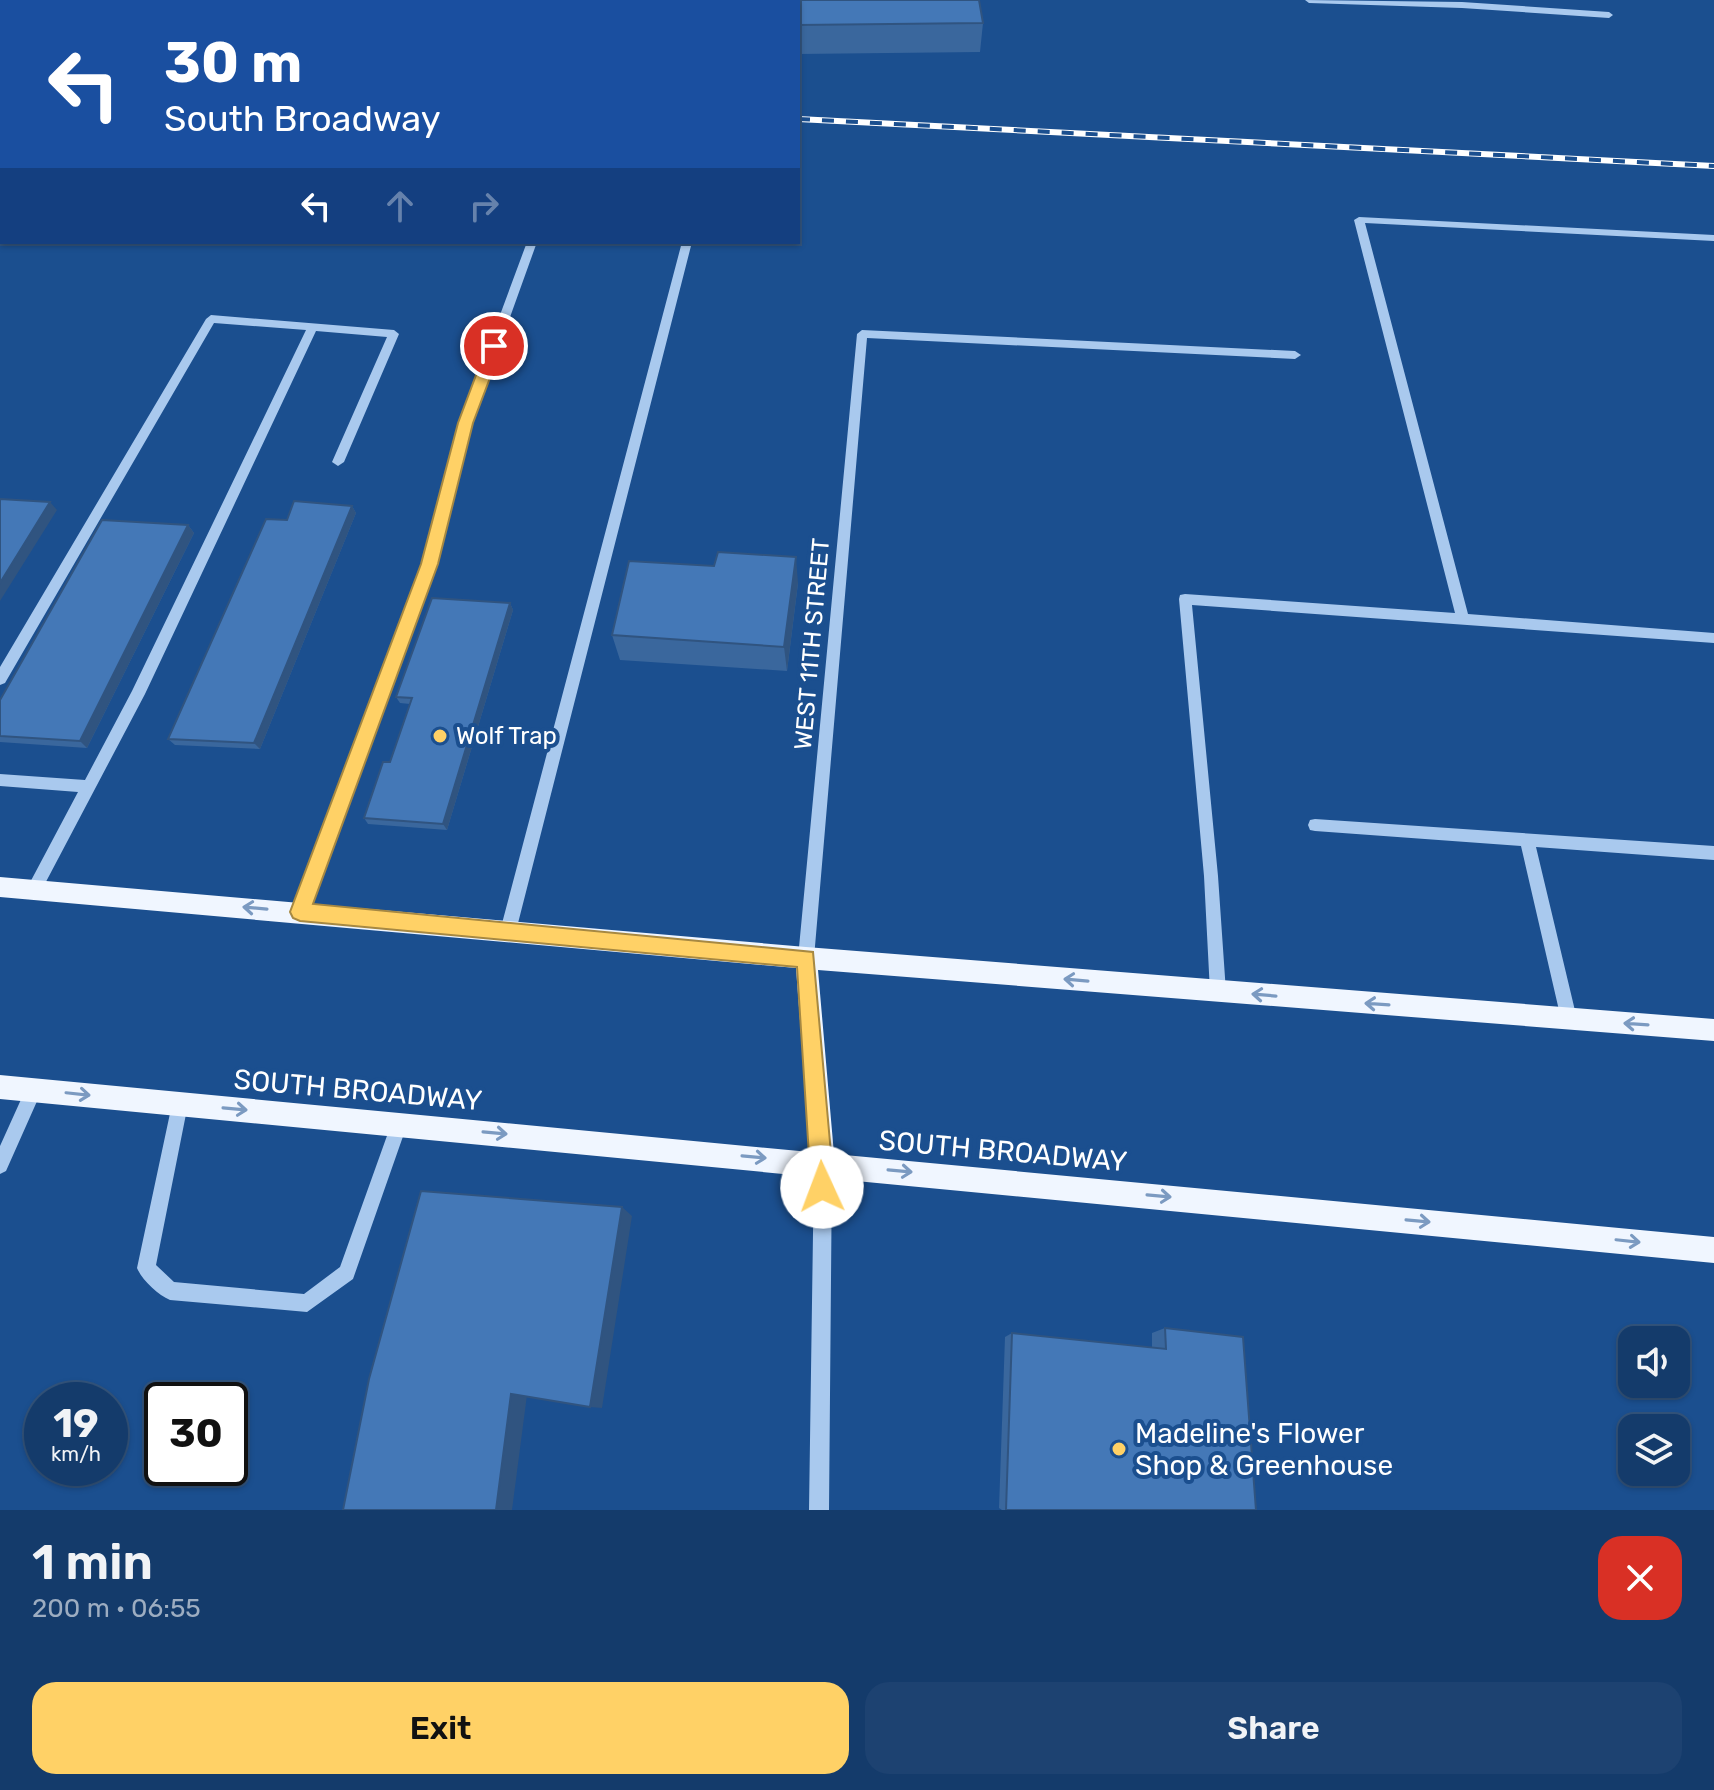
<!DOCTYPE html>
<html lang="en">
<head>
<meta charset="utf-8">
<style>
  :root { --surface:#143b6b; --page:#1d4271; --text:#f1f3f6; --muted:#9dadc1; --line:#33557e; --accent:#ffd166 }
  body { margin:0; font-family:Rubik,sans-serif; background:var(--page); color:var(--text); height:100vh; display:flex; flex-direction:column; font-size:30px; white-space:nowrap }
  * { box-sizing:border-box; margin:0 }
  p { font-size:26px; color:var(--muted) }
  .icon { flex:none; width:44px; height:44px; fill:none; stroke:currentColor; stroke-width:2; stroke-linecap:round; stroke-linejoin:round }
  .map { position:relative; height:1510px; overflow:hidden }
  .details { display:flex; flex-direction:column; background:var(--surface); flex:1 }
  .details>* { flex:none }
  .guide { position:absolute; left:0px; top:0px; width:800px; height:244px; box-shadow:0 2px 6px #0004,0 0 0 2px var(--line); background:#1a4fa0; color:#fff; overflow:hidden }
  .fabs { position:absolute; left:1618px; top:1326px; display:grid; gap:16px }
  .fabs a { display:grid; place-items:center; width:72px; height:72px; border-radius:16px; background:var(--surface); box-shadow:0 2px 6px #0004,0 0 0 2px var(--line); font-size:40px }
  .speed { position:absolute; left:24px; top:1382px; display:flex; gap:16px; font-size:40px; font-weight:700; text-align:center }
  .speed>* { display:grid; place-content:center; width:104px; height:104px; border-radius:50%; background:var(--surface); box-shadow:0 2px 6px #0004,0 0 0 2px var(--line); line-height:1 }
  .speed small { font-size:20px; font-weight:400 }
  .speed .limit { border:4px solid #111; border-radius:12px; background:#fff; color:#111 }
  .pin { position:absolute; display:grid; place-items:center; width:68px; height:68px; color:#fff; margin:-34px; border:4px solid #fff; border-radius:50%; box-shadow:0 2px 8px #0007 }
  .me { position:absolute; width:88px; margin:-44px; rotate:358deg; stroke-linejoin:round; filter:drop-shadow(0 0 6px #0008) }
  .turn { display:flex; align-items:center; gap:28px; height:168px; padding:0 32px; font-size:36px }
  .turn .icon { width:104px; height:104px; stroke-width:2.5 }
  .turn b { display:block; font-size:56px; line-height:68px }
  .lanes { display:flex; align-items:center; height:76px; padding:0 32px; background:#0003; justify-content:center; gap:40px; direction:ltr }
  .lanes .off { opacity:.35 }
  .round { display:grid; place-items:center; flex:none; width:84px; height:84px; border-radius:24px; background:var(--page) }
  .head { display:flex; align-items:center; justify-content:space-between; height:136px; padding:0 32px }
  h1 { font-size:48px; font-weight:600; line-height:60px }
  .button { display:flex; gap:16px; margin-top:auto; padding:16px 32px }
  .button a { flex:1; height:92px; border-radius:24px; background:var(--accent); color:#111; font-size:32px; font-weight:600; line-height:92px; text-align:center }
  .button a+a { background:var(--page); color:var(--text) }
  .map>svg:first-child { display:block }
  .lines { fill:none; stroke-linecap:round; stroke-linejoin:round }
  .minor { fill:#a9c9ee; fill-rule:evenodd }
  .major { fill:#f0f6ff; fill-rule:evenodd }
  .rail-casing { stroke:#fff; stroke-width:6 }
  .rail { stroke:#1b4f8f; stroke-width:4; stroke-dasharray:12; stroke-linecap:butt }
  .wall { fill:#3a679d }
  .shaded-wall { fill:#305480 }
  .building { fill:#4478b7; stroke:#305480; stroke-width:2 }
  .oneway { stroke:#7b9ac1 }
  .route { fill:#ffd166; stroke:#a68842; stroke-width:2 }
  .poi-dot { fill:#ffd166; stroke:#1b4f8f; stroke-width:3 }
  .labels { text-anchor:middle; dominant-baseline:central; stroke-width:8; stroke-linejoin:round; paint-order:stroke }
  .street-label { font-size:24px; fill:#fff; stroke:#1b4f8f }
  .poi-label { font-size:24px; fill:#fff; stroke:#1b4f8f; text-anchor:start }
  .near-street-label { font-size:28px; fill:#fff; stroke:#1b4f8f }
  .near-poi-label { font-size:28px; fill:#fff; stroke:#1b4f8f; text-anchor:start }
</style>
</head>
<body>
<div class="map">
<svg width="1714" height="1510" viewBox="0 0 1714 1510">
  <rect width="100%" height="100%" fill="#1b4f8f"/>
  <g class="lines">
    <!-- minor -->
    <path class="minor" d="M 1305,0 L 1462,2 L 1609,12 L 1613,15 L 1609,18 L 1462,8 L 1309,3 Z
      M 1359,217 L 1714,235 L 1714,241 L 1365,223 L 1468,614 L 1714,633 L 1714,643 L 1192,605 L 1218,876 L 1226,992 L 1224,997 L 1218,1000 L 1212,997 L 1210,992 L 1204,876 L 1179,599 L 1180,595 L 1185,594 L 1455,613 L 1354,220 Z
      M 527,242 L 537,242 L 472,423 L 435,564 L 308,912 L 305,917 L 300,919 L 295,917 L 292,912 L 423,564 L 460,423 Z
      M 682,242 L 692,242 L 516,931 L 513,936 L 508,938 L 503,936 L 500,931 Z
      M 211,315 L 394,330 L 399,334 L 344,462 L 338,466 L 332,462 L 387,337 L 316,331 L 145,694 L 39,895 L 34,897 L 29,895 L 26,890 L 78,792 L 0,786 L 0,774 L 85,780 L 132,691 L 306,330 L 214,323 L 5,683 L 0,685 L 0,667 L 206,319 Z
      M 862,330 L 1295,351 L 1301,355 L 1295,359 L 867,338 L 814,958 L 811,963 L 806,965 L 801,963 L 798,958 L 857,334 Z
      M 1315,819 L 1714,846 L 1714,860 L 1536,847 L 1577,1019 L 1575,1025 L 1569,1027 L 1563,1025 L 1561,1019 L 1521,846 L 1315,831 L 1310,830 L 1308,825 L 1310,820 Z
      M 34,1082 L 40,1084 L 42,1090 L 6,1171 L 0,1174 L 0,1146 L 28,1084 Z
      M 180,1096 L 186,1098 L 188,1104 L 156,1265 L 174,1282 L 304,1294 L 340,1267 L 393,1119 L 399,1117 L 405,1119 L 407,1125 L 353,1279 L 307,1312 L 170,1300 C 158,1295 142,1280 137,1268 L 172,1104 L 174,1098 Z
      M 823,1155 L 829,1158 L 832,1164 L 829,1510 L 809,1510 L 814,1164 L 817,1158 Z"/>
    <!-- major -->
    <path class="major" d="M 0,877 L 806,947 L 1714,1019 L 1714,1041 L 818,970 L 834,1154 L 1714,1237 L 1714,1263 L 0,1099 L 0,1075 L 810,1152 L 796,968 L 0,897 Z"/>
    <!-- rail casing -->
    <g class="rail-casing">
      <path id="rail" d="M 798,119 L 1714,166"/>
    </g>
    <!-- rail -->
    <use href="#rail" class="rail"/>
  </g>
  <!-- wall -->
  <path class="wall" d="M 798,2 L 983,23 L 980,52 L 798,54 Z
    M 352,506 L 356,513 L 260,749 L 175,745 L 168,739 L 287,520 Z
    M 188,525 L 194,533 L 87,748 L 0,742 L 0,700 Z
    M 714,566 L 798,583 L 787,671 L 620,660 L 612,635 Z
    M 510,603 L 513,610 L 447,830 L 368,824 L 364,818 L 390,762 L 410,704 L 400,703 L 396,697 Z
    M 1165,1328 L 1256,1510 L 1002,1510 L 999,1508 L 1005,1337 L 1012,1333 L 1152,1348 L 1152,1333 Z"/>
  <!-- shaded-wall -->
  <path class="shaded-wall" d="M 50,502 L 57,510 L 0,601 L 0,583 Z
    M 352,506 L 356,513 L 260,749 L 254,743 Z
    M 188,525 L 194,533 L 87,748 L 80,741 Z
    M 796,557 L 798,583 L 787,671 L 784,647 Z
    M 510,603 L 513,610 L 447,830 L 443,824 Z
    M 622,1207 L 632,1216 L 602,1408 L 590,1407 Z
    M 511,1394 L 527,1395 L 512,1510 L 496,1510 Z"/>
  <!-- building -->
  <path class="building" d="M 686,0 L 979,0 L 983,23 L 798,25 L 798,2 L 686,2 Z
    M 0,499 L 50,502 L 0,583 Z
    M 294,501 L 352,506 L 254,743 L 168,739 L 266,519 L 287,520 Z
    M 102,520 L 188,525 L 80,741 L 0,736 L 0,700 Z
    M 718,552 L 796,557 L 784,647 L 612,635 L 629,561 L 714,566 Z
    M 432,598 L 510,603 L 443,824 L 364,818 L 383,762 L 390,762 L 412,698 L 396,697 Z
    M 421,1191 L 622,1207 L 590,1407 L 511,1394 L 496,1510 L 343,1510 L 369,1379 Z
    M 1165,1328 L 1243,1337 L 1256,1510 L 1006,1510 L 1012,1333 L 1166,1349 Z"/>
  <!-- one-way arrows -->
  <defs><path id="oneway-shaft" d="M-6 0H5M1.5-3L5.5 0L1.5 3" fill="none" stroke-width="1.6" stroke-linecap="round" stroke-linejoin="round" transform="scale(2)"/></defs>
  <g class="oneway">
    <use href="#oneway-shaft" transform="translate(255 908) rotate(-175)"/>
    <use href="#oneway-shaft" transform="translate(1076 980) rotate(-175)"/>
    <use href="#oneway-shaft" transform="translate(1264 995) rotate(-175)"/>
    <use href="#oneway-shaft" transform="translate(1377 1004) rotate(-176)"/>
    <use href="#oneway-shaft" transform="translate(1636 1024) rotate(-176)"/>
    <use href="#oneway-shaft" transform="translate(78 1094) rotate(6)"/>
    <use href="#oneway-shaft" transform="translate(235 1109) rotate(5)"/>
    <use href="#oneway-shaft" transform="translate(495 1133) rotate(5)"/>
    <use href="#oneway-shaft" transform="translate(754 1157) rotate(5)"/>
    <use href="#oneway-shaft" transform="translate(900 1171) rotate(5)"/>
    <use href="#oneway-shaft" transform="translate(1159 1196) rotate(5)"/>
    <use href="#oneway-shaft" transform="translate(1418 1221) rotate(5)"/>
    <use href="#oneway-shaft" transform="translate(1628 1241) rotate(6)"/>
  </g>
  <!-- route -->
  <path class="route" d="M 494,341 L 502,346 L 473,423 L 438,564 L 313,904 L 813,952 L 834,1187 L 830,1195 L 822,1198 L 814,1195 L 811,1187 L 797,967 L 300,921 L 293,918 L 290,912 L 421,564 L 458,423 L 487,346 Z"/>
  <!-- markers -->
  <g class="poi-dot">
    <circle cx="440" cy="736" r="8"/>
    <circle cx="1119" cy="1449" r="8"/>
  </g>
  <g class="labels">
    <!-- street labels -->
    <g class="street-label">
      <text transform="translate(812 644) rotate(-85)">WEST 11TH STREET</text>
    </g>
    <!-- poi labels -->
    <g class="poi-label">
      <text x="456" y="736">Wolf Trap</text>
    </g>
    <!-- near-street labels -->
    <g class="near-street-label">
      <text transform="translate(358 1090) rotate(5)">SOUTH BROADWAY</text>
      <text transform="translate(1003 1151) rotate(5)">SOUTH BROADWAY</text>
    </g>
    <!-- near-poi labels -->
    <g class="near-poi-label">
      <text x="1135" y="1433">Madeline's Flower<tspan x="1135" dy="32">Shop &amp; Greenhouse</tspan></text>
    </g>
  </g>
</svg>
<div class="fabs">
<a><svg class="icon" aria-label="sound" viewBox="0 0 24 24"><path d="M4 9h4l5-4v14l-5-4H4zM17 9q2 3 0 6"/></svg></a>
<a><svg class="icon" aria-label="layers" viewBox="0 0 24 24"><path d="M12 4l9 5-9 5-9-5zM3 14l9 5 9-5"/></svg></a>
</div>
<div class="speed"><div>19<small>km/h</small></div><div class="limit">30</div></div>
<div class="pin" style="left:494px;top:346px;background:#d93025"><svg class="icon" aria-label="arrive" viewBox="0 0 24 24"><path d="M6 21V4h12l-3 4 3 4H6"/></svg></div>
<svg class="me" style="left:822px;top:1187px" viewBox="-20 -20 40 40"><circle r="19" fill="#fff"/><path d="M0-13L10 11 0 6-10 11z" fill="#ffd166"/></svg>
<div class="guide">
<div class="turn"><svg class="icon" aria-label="left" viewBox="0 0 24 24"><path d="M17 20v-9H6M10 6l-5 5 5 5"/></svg><div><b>30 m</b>South Broadway</div></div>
<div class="lanes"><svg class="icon" aria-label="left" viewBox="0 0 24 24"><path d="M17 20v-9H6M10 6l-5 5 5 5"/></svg><svg class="icon off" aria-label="ahead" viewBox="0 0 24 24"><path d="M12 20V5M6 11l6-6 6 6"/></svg><svg class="icon off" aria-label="right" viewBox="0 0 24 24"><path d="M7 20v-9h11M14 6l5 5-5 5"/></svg></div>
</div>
</div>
<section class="details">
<div class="head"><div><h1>1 min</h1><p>200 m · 06:55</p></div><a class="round" style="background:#d93025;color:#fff"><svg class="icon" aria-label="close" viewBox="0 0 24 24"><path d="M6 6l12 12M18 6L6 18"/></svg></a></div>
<div class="button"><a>Exit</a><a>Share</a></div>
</section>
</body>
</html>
